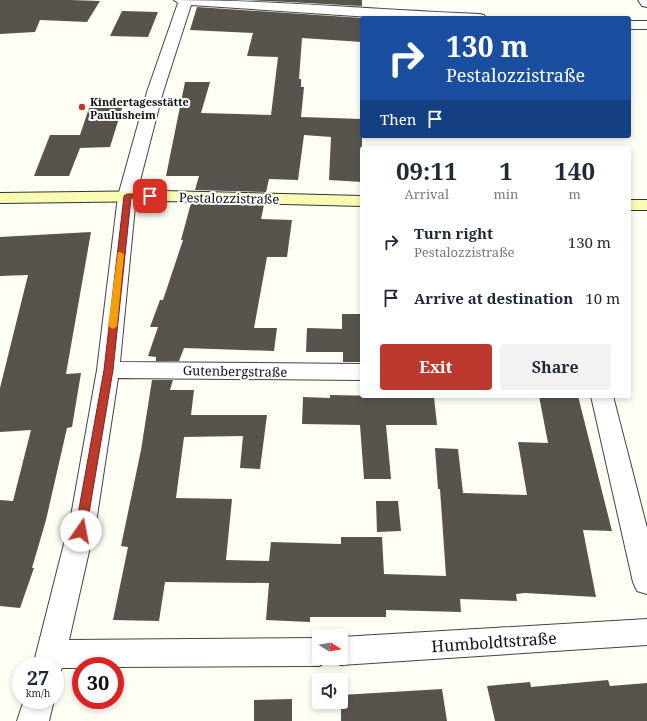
<!DOCTYPE html>
<html lang="en">
<head>
<meta charset="utf-8">
<style>
  :root { --surface:#fff; --page:#f2f2f3; --text:#1f2937; --muted:#747a83; --accent:#bc3a2d }
  body { margin:0; font-family:"Noto Serif",serif; background:var(--page); color:var(--text); height:100vh; display:flex; flex-direction:column; font-size:15px; white-space:nowrap }
  * { box-sizing:border-box; margin:0 }
  p { font-size:13px; color:var(--muted) }
  .icon { flex:none; width:22px; height:22px; fill:none; stroke:currentColor; stroke-width:2; stroke-linecap:round; stroke-linejoin:round }
  .map { position:relative; flex:1; overflow:hidden }
  .side { position:absolute; left:360px; top:146px; width:271px; height:252px; display:flex; flex-direction:column; background:var(--surface); border-radius:4px; box-shadow:0 2px 6px #0003 }
  .side>* { flex:none }
  .top-card { position:absolute; left:360px; top:16px; width:271px; height:122px; border-radius:4px; box-shadow:0 2px 6px #0003; background:#1a4fa0; color:#fff; overflow:hidden }
  .needle { width:26px; rotate:101deg }
  .tools { position:absolute; left:312px; top:629px; display:grid; gap:8px }
  .tools a { display:grid; place-items:center; width:36px; height:36px; border-radius:4px; background:var(--surface); box-shadow:0 2px 6px #0003; font-size:20px }
  .speed { position:absolute; left:12px; top:657px; display:flex; gap:8px; font-size:20px; font-weight:700; text-align:center }
  .speed>* { display:grid; place-content:center; width:52px; height:52px; border-radius:50%; background:var(--surface); box-shadow:0 2px 6px #0003; line-height:1 }
  .speed small { font-size:10px; font-weight:400 }
  .speed .limit { border:6px solid #d22; background:#fff; color:#111 }
  .pin { position:absolute; display:grid; place-items:center; width:34px; height:34px; color:#fff; margin:-17px; border-radius:8px; box-shadow:0 2px 6px #0006 }
  .me { position:absolute; width:44px; margin:-22px; rotate:12deg; stroke-linejoin:round; filter:drop-shadow(0 0 3px #0008) }
  .turn { display:flex; align-items:center; gap:14px; height:84px; padding:0 20px; font-size:18px }
  .turn .icon { width:52px; height:52px; stroke-width:2.5 }
  .turn b { display:block; font-size:28px; line-height:34px }
  .then { display:flex; align-items:center; height:38px; padding:0 20px; background:#0003; gap:8px; font-size:15px }
  .eta { display:flex; justify-content:space-evenly; align-items:center; height:68px; text-align:center }
  .eta b { font-size:24px; font-weight:700; line-height:28px }
  .cta { display:flex; gap:8px; margin-top:auto; padding:8px 20px }
  .cta a { flex:1; height:46px; border-radius:4px; background:var(--accent); color:#fff; font-size:16px; font-weight:700; line-height:46px; text-align:center }
  .cta a+a { background:var(--page); color:var(--text) }
  ul { padding:0; list-style:none }
  li { display:flex; align-items:center; gap:12px; height:56px; padding:0 20px }
  li div { flex:1 }
  li b { display:block; font-size:15px }
  li em { font-style:normal }
  .map>svg:first-child { display:block }
  .building { fill:#59534d }
  .lines { fill:none; stroke-linecap:round; stroke-linejoin:round }
  .minor-casing { stroke:#444; stroke-width:2 }
  .secondary-casing { stroke:#333; stroke-width:2 }
  .minor { fill:#fff; fill-rule:evenodd }
  .secondary { fill:#f9fbb3; fill-rule:evenodd }
  .route { fill:#bc3a2d; stroke:#7a261d }
  .slow { fill:#f59e0b }
  .poi-dot { fill:#bc3a2d; stroke:#fff; stroke-width:1.5 }
  .labels { text-anchor:middle; dominant-baseline:central; stroke-width:4; stroke-linejoin:round; paint-order:stroke }
  .far-poi-label { font-size:11px; font-weight:bold; fill:#111; stroke:#fff; text-anchor:start }
  .street-label { font-size:13px; fill:#111; stroke:#fff }
  .near-street-label { font-size:16px; fill:#111; stroke:#fff }
</style>
</head>
<body>
<div class="map">
<svg width="647" height="721" viewBox="0 0 647 721">
  <rect width="100%" height="100%" fill="#fefef5"/>
  <!-- building -->
  <path class="building" d="M 0,0 L 71,0 L 100,1 L 87,22 L 40,20 L 35,32 L 0,34 Z
    M 246,0 L 362,0 L 362,6 L 288,2 Z
    M 197,7 L 362,18 L 362,42 L 302,38 L 299,79 L 301,79 L 301,87 L 304,87 L 301,117 L 362,119 L 362,182 L 329,180 L 331,137 L 304,135 L 298,180 L 269,179 L 266,192 L 195,190 L 199,176 L 166,176 L 185,82 L 210,82 L 201,113 L 271,115 L 278,57 L 247,56 L 253,33 L 190,30 Z
    M 122,11 L 158,12 L 148,37 L 110,36 Z
    M 91,102 L 124,102 L 110,147 L 80,148 L 69,176 L 34,176 L 50,135 L 80,135 Z
    M 191,203 L 264,205 L 261,219 L 292,220 L 287,257 L 267,257 L 254,328 L 277,328 L 274,351 L 184,348 L 179,361 L 156,361 L 156,357 L 148,356 L 158,327 L 150,327 L 160,300 L 163,300 L 183,240 L 181,240 Z
    M 91,232 L 66,374 L 81,373 L 72,427 L 67,428 L 46,520 L 32,568 L 34,568 L 20,608 L 0,606 L 0,500 L 13,501 L 31,430 L 0,432 L 0,388 L 28,275 L 0,276 L 0,237 Z
    M 342,314 L 362,314 L 362,362 L 343,362 L 343,352 L 306,352 L 307,328 L 342,329 Z
    M 152,380 L 173,380 L 170,390 L 194,390 L 191,415 L 267,415 L 260,469 L 240,468 L 243,436 L 184,437 L 176,498 L 232,499 L 226,560 L 269,561 L 271,542 L 341,544 L 341,537 L 382,537 L 384,574 L 446,576 L 440,489 L 438,489 L 435,448 L 458,449 L 463,493 L 527,495 L 518,442 L 548,443 L 539,396 L 578,396 L 612,531 L 583,530 L 596,597 L 525,593 L 516,594 L 517,601 L 460,599 L 461,612 L 386,610 L 386,617 L 310,617 L 310,622 L 266,620 L 269,583 L 165,582 L 159,621 L 113,620 L 128,547 L 121,546 L 141,450 Z
    M 330,395 L 434,397 L 437,425 L 386,425 L 391,479 L 364,479 L 360,425 L 302,424 L 303,397 L 330,398 Z
    M 376,501 L 398,501 L 401,531 L 377,532 Z
    M 608,680 L 610,686 L 647,683 L 647,721 L 495,721 L 487,686 L 530,682 L 531,687 Z
    M 442,689 L 447,721 L 341,721 L 341,695 Z
    M 292,699 L 292,721 L 254,721 L 254,700 Z"/>
  <g class="lines">
    <!-- minor casing -->
    <g class="minor-casing">
      <path id="minor" d="M 174,0 C 275,0 377,10 479,14 L 484,15 L 486,18 L 385,18 L 191,5 L 163,92 L 136,196 L 120,362 L 362,364 L 362,380 L 118,378 L 97,516 L 69,640 L 319,638 L 319,658 L 341,658 L 341,637 L 647,619 L 647,645 L 341,665 L 330,660 L 319,666 L 115,667 L 81,666 L 81,668 L 62,668 L 58,676 L 55,677 L 55,666 L 33,666 L 71,516 L 97,370 L 118,196 L 147,92 L 178,3 Z
        M 638,0 L 647,0 L 647,7 L 642,6 Z
        M 629,21 L 647,21 L 647,29 L 629,29 Z
        M 591,396 L 613,396 L 647,528 L 647,594 L 637,591 L 633,582 Z
        M 24,700 L 54,700 L 49,721 L 17,721 Z"/>
    </g>
    <!-- secondary casing -->
    <g class="secondary-casing">
      <path id="secondary" d="M 162,191 L 362,196 L 362,206 L 162,201 L 0,203 L 0,193 Z
        M 629,200 L 647,200 L 647,210 L 629,210 Z"/>
    </g>
    <!-- minor -->
    <use href="#minor" class="minor"/>
    <!-- secondary -->
    <use href="#secondary" class="secondary"/>
  </g>
  <!-- route -->
  <path class="route" d="M 150,194 L 154,196 L 153,198 L 131,198 L 113,370 L 86,531 L 85,535 L 77,535 L 75,531 L 104,370 L 124,196 L 127,194 Z"/>
  <!-- slow -->
  <path class="slow" d="M 118,252 L 120,252 L 124,254 L 117,326 L 113,329 L 108,326 Z"/>
  <!-- markers -->
  <circle class="poi-dot" cx="82" cy="107" r="4"/>
  <g class="labels">
    <!-- far-poi labels -->
    <g class="far-poi-label">
      <text x="90" y="101">Kindertagesstätte<tspan x="90" dy="13">Paulusheim</tspan></text>
    </g>
    <!-- street labels -->
    <g class="street-label">
      <text transform="translate(229 198) rotate(1)">Pestalozzistraße</text>
      <text transform="translate(235 371) rotate(1)">Gutenbergstraße</text>
    </g>
    <!-- near-street labels -->
    <g class="near-street-label">
      <text transform="translate(494 642) rotate(-4)">Humboldtstraße</text>
    </g>
  </g>
</svg>
<div class="tools">
<a><svg class="needle" viewBox="-14 -14 28 28"><path d="M0-13l5 13h-10z" fill="#e53935"/><path d="M0 13l5-13h-10z" fill="#747a83"/></svg></a>
<a><svg class="icon" aria-label="sound" viewBox="0 0 24 24"><path d="M4 9h4l5-4v14l-5-4H4zM17 9q2 3 0 6"/></svg></a>
</div>
<div class="speed"><div>27<small>km/h</small></div><div class="limit">30</div></div>
<div class="pin" style="left:150px;top:196px;background:#d93025"><svg class="icon" aria-label="arrive" viewBox="0 0 24 24"><path d="M6 21V4h12l-3 4 3 4H6"/></svg></div>
<svg class="me" style="left:81px;top:531px" viewBox="-20 -20 40 40"><circle r="19" fill="#fff"/><path d="M0-13L10 11 0 6-10 11z" fill="#bc3a2d"/></svg>
<div class="top-card">
<div class="turn"><svg class="icon" aria-label="right" viewBox="0 0 24 24"><path d="M7 20v-9h11M14 6l5 5-5 5"/></svg><div><b>130 m</b>Pestalozzistraße</div></div>
<div class="then">Then<svg class="icon" aria-label="arrive" viewBox="0 0 24 24"><path d="M6 21V4h12l-3 4 3 4H6"/></svg></div>
</div>
<section class="side">
<div class="eta">
<div><b>09:11</b><p>Arrival</p></div>
<div><b>1</b><p>min</p></div>
<div><b>140</b><p>m</p></div>
</div>
<ul>
<li><svg class="icon" aria-label="right" viewBox="0 0 24 24"><path d="M7 20v-9h11M14 6l5 5-5 5"/></svg><div><b>Turn right</b><p>Pestalozzistraße</p></div><em>130 m</em></li>
<li><svg class="icon" aria-label="arrive" viewBox="0 0 24 24"><path d="M6 21V4h12l-3 4 3 4H6"/></svg><div><b>Arrive at destination</b></div><em>10 m</em></li>
</ul>
<div class="cta"><a>Exit</a><a>Share</a></div>
</section>
</div>
</body>
</html>
